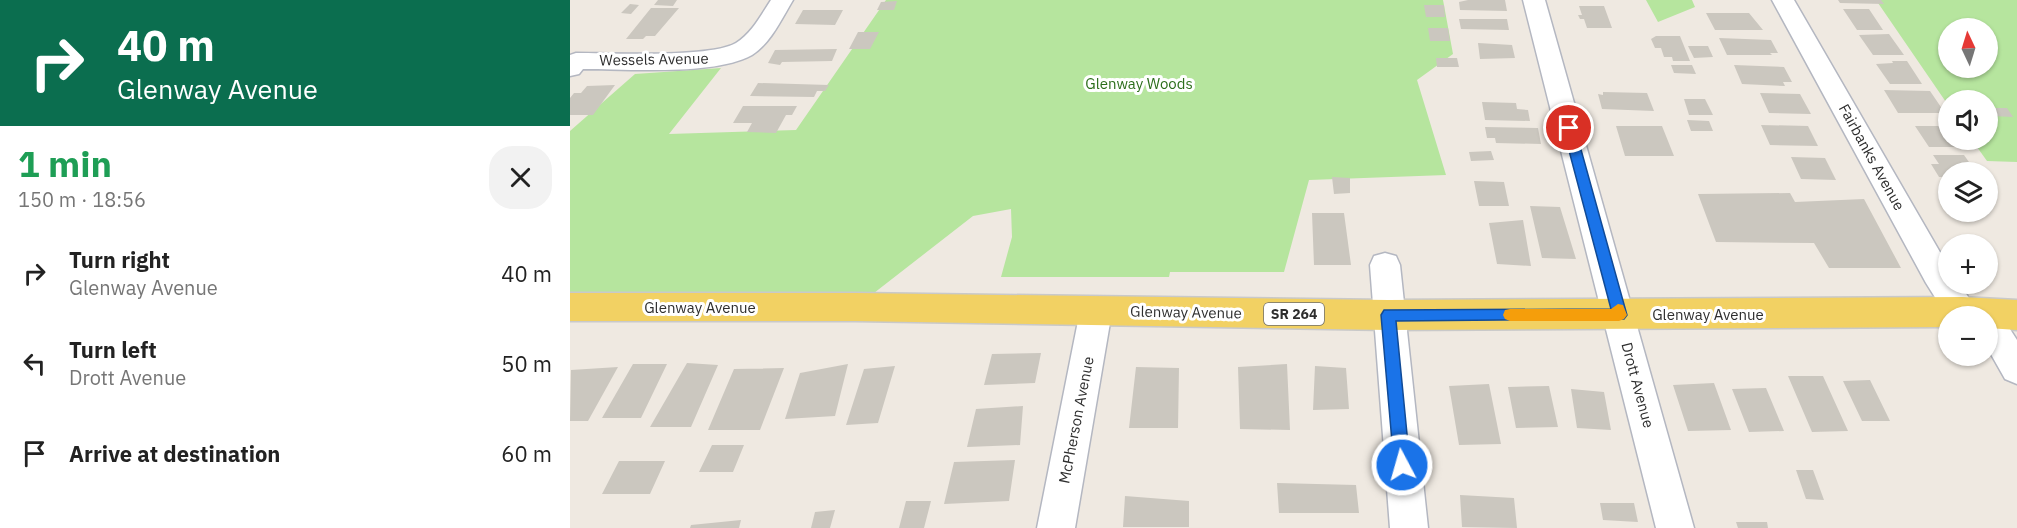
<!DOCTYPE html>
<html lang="en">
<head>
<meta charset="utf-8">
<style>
  :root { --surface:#fff; --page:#f2f2f2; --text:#222; --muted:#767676 }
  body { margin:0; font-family:"IBM Plex Sans",sans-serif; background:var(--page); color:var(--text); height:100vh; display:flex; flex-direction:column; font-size:22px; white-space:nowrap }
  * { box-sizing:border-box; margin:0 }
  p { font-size:20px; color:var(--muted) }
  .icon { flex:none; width:33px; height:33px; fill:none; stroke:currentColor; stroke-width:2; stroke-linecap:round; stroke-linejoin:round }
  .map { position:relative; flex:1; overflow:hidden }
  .side { display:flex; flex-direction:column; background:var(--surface); width:570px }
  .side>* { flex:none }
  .hud { background:#0b6e4f; color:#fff; overflow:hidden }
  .needle { width:39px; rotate:356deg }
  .tools { position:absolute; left:1368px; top:18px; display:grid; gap:12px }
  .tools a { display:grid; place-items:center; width:60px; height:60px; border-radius:50%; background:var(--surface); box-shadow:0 2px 4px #0004; font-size:30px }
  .pin { position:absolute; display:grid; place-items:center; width:51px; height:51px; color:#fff; margin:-26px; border:3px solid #fff; border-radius:50%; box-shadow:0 2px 6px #0007 }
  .me { position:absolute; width:66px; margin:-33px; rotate:354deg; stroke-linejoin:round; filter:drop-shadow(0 0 4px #0008) }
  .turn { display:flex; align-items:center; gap:21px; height:126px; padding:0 18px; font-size:27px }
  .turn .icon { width:78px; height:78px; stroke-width:2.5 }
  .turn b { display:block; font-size:42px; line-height:51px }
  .round { display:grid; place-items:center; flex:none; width:63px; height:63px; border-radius:24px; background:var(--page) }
  .overview { display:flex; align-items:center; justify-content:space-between; height:102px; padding:0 18px }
  h1 { font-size:36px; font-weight:700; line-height:45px; color:#1e9e55 }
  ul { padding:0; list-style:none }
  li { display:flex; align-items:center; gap:18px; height:90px; padding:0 18px }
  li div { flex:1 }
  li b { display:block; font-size:22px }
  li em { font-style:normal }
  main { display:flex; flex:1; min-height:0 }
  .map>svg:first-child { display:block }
  .green { fill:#b6e59e; fill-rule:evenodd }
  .building { fill:#cbc7bf }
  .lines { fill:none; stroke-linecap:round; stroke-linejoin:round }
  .minor-casing { stroke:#b4b7c1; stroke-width:3 }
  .primary-casing { stroke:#c9c9c9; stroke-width:3 }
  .minor { fill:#fff; fill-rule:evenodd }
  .primary { fill:#f2d163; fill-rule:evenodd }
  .route { fill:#1a73e8; stroke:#114b97; stroke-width:1.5 }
  .slow { fill:#f59e0b }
  .labels { text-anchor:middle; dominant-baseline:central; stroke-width:6; stroke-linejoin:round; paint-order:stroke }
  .shield { fill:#fff; stroke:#6d6d6d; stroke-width:1.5 }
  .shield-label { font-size:14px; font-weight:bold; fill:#2e2e2e }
  .street-label { font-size:15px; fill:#2e2e2e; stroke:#fff }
  .park-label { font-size:15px; fill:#2c6e1b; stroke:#fff }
</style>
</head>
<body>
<main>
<section class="side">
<div class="hud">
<div class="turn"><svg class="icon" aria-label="right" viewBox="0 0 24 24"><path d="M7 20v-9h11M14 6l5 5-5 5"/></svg><div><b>40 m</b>Glenway Avenue</div></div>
</div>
<div class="overview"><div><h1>1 min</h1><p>150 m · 18:56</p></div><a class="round"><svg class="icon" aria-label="close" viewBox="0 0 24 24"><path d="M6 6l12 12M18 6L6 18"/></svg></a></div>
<ul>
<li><svg class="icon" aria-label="right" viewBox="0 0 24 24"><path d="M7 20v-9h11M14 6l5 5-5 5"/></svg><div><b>Turn right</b><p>Glenway Avenue</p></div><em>40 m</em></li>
<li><svg class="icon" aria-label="left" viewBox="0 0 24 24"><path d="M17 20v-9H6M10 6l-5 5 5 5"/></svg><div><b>Turn left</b><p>Drott Avenue</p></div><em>50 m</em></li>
<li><svg class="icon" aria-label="arrive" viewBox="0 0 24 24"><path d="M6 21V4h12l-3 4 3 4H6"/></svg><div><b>Arrive at destination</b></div><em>60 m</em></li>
</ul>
</section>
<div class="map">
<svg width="1447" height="528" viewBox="0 0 1447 528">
  <rect width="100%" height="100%" fill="#efe9e1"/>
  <!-- green -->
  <path class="green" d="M 316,0 L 873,0 L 883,54 L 847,80 L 876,175 L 739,180 L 714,272 L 600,272 L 599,277 L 431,277 L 442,237 L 441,209 L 403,216 L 286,307 L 0,303 L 0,131 L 65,74 L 151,68 L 99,134 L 226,130 Z
    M 1076,0 L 1122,0 L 1125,7 L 1088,22 Z
    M 1306,0 L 1447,0 L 1447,162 L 1417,161 L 1402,140 L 1418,140 L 1418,100 L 1378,100 L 1378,105 ZM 1378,28 L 1418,28 L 1418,68 L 1378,68 Z"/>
  <!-- building -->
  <path class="building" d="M 88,0 L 107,0 L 103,6 L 84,5 Z
    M 898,0 L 935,0 L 937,11 L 890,10 L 889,2 Z
    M 1268,0 L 1311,0 L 1314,4 L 1270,3 Z
    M 327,1 L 324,10 L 307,10 L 311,2 Z
    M 60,4 L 69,5 L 61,14 L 51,13 Z
    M 854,5 L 874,5 L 875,17 L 856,17 Z
    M 1009,6 L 1034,6 L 1042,28 L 1017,28 L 1014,19 L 1010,19 L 1008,15 L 1012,15 Z
    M 81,8 L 109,8 L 85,36 L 76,36 L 73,39 L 56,39 Z
    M 1273,9 L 1299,9 L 1313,30 L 1287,30 Z
    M 233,10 L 273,10 L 265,25 L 225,24 Z
    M 1136,13 L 1179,13 L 1193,30 L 1145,30 Z
    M 889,19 L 937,19 L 939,30 L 891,29 Z
    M 858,28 L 878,28 L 880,41 L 860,41 Z
    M 288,32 L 309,32 L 300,49 L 279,49 Z
    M 1319,34 L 1334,55 L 1303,55 L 1289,35 Z
    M 1086,36 L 1110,36 L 1120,61 L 1103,61 L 1102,57 L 1094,57 L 1091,48 L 1085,48 L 1081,39 Z
    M 1149,38 L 1201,40 L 1208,53 L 1200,53 L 1202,55 L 1157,55 Z
    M 908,43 L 942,45 L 945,58 L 910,59 Z
    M 1118,46 L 1138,46 L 1143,57 L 1124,58 Z
    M 267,49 L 262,61 L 212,62 L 210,65 L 198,63 L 205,50 Z
    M 866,58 L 887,58 L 889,67 L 867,67 Z
    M 1322,61 L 1337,61 L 1352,84 L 1320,84 L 1306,64 L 1323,63 Z
    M 1101,65 L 1122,65 L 1126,74 L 1104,73 Z
    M 1164,65 L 1214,67 L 1222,82 L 1213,82 L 1215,86 L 1172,84 Z
    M 188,83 L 259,85 L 255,91 L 247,91 L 244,97 L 180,96 Z
    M 45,85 L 23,115 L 0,115 L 0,98 L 4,93 L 11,93 L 17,86 Z
    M 1314,90 L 1360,91 L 1375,113 L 1328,113 Z
    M 1033,92 L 1077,93 L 1084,111 L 1032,109 L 1028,94 L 1033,95 Z
    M 1190,93 L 1230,94 L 1241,114 L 1199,113 Z
    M 1114,99 L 1135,99 L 1143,115 L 1119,115 Z
    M 912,102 L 946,103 L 947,109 L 958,110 L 960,121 L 915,120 Z
    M 173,106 L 227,106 L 222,115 L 216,115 L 206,133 L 177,132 L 182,123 L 163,123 Z
    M 1418,108 L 1437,108 L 1443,117 L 1422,116 Z
    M 1117,120 L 1139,121 L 1143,131 L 1121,131 Z
    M 1191,125 L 1238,126 L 1248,146 L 1200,145 Z
    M 1046,126 L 1092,126 L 1104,156 L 1055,156 Z
    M 1345,126 L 1375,126 L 1378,131 L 1378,140 L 1384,140 L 1389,147 L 1359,147 Z
    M 915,127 L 968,128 L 971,144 L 926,143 L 925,138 L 917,138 Z
    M 921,151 L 924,160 L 901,161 L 899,152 Z
    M 1363,155 L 1394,155 L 1406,172 L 1378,172 L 1378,177 L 1369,177 L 1361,164 L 1369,164 Z
    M 1221,157 L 1255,158 L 1266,180 L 1231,179 Z
    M 762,177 L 780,178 L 780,193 L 764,194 Z
    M 904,181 L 934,182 L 939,206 L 909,206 Z
    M 1220,193 L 1225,202 L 1294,199 L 1331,268 L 1259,268 L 1244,243 L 1146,242 L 1128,194 Z
    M 960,206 L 990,207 L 1006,259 L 972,258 Z
    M 742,213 L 774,213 L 781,265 L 744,265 Z
    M 953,220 L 961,266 L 927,264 L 919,223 Z
    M 471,353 L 465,383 L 414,385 L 422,354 Z
    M 117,363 L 148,365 L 121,427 L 80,427 Z
    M 63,364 L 97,364 L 71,418 L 32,418 Z
    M 278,364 L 265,416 L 215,419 L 230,373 Z
    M 717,364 L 720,430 L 670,429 L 668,367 Z
    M 325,366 L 308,423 L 276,425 L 294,369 Z
    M 745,366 L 776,368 L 779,409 L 743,410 Z
    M 48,367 L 18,421 L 0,421 L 1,370 Z
    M 566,367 L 609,368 L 608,428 L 559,428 Z
    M 214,368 L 190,430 L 138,430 L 164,369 Z
    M 1218,376 L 1253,376 L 1278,431 L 1242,432 Z
    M 1300,380 L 1320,421 L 1292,421 L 1273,381 Z
    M 1144,383 L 1161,430 L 1118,431 L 1103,385 Z
    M 919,384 L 931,444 L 889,445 L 879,386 Z
    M 979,386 L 988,427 L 946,428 L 938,387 Z
    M 1196,388 L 1214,431 L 1179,432 L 1162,389 Z
    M 1001,389 L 1034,392 L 1041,430 L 1007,428 Z
    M 453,406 L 450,445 L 397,447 L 406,409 Z
    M 142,445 L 174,445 L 163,472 L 129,472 Z
    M 445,460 L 439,501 L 374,504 L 384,462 Z
    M 49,461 L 95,461 L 80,494 L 32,494 Z
    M 1226,470 L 1243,470 L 1254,500 L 1236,499 Z
    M 707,483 L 786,485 L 789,513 L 709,513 Z
    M 890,495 L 944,498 L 947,528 L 892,527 Z
    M 555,496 L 619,501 L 619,527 L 553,527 Z
    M 336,501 L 361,501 L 354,528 L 329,528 Z
    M 1030,503 L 1064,503 L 1068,522 L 1033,520 Z
    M 265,510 L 260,528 L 241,528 L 245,512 Z
    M 171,520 L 169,528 L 120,528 L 121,525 Z
    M 1166,522 L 1197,522 L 1198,528 L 1168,528 Z"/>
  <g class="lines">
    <!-- minor casing -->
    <g class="minor-casing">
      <path id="minor" d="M 201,0 L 223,0 C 212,18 201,43 182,55 C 145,76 56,69 13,69 L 9,74 L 0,76 L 0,55 L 6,53 C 39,53 141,58 166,43 C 182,33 191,15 201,0 Z
        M 953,0 L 975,0 L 1124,528 L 1086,528 Z
        M 1202,0 L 1224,0 L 1378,266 L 1378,284 L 1390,284 L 1407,311 L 1418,308 L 1429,312 L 1447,340 L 1447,384 L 1435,379 L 1418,349 L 1418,316 L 1378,318 L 1356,283 Z
        M 815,253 L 826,256 L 830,265 L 858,528 L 820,528 L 800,265 L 804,256 Z
        M 526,298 L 537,302 L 542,311 L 505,528 L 467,528 L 510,311 L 515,302 Z"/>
    </g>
    <!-- primary casing -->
    <g class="primary-casing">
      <path id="primary" d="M 0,293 L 286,293 L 818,300 L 1392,297 L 1447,300 L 1447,330 L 1418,328 L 1418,316 L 1378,316 L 1378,327 L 818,330 L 286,321 L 0,321 Z"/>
    </g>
    <!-- minor -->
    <use href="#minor" class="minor"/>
    <!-- primary -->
    <use href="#primary" class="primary"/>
  </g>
  <!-- route -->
  <path class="route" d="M 999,124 L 1005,128 L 1057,315 L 1054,319 L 826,321 L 840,465 L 838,471 L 832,473 L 827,471 L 824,465 L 811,315 L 814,310 L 1041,309 L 993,128 Z"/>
  <!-- slow -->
  <path class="slow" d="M 1048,304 L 1053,305 L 1057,315 L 1054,319 L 1049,321 L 940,321 L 935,319 L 933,315 L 935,310 L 940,309 L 1041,309 Z"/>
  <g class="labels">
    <!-- shield labels -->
    <rect class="shield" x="694" y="303" width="60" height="22" rx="4.5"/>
    <g class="shield-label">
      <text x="724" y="314">SR 264</text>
    </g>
    <!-- street labels -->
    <g class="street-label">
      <text transform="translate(84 59) rotate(-1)">Wessels Avenue</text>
      <text transform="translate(1302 157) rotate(61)">Fairbanks Avenue</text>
      <text x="130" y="307">Glenway Avenue</text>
      <text transform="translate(616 312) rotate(1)">Glenway Avenue</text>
      <text x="1138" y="314">Glenway Avenue</text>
      <text transform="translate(1068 385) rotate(75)">Drott Avenue</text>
      <text transform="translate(506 420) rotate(-79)">McPherson Avenue</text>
    </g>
    <!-- park labels -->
    <g class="park-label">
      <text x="569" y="83">Glenway Woods</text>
    </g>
  </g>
</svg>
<div class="tools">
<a><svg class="needle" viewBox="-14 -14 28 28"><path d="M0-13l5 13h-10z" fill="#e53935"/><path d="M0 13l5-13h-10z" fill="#767676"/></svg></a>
<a><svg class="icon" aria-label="sound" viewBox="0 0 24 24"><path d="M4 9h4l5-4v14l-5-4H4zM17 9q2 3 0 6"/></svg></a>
<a><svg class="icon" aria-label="layers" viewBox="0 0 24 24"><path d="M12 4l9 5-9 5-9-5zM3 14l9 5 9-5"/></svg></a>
<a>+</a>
<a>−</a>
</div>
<div class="pin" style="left:999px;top:128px;background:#d93025"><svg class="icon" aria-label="arrive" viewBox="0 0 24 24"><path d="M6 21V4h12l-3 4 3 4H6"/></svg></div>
<svg class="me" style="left:832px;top:465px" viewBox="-20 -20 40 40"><circle r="17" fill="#1a73e8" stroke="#fff" stroke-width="3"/><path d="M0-11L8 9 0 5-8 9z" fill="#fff"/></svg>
</div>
</main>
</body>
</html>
